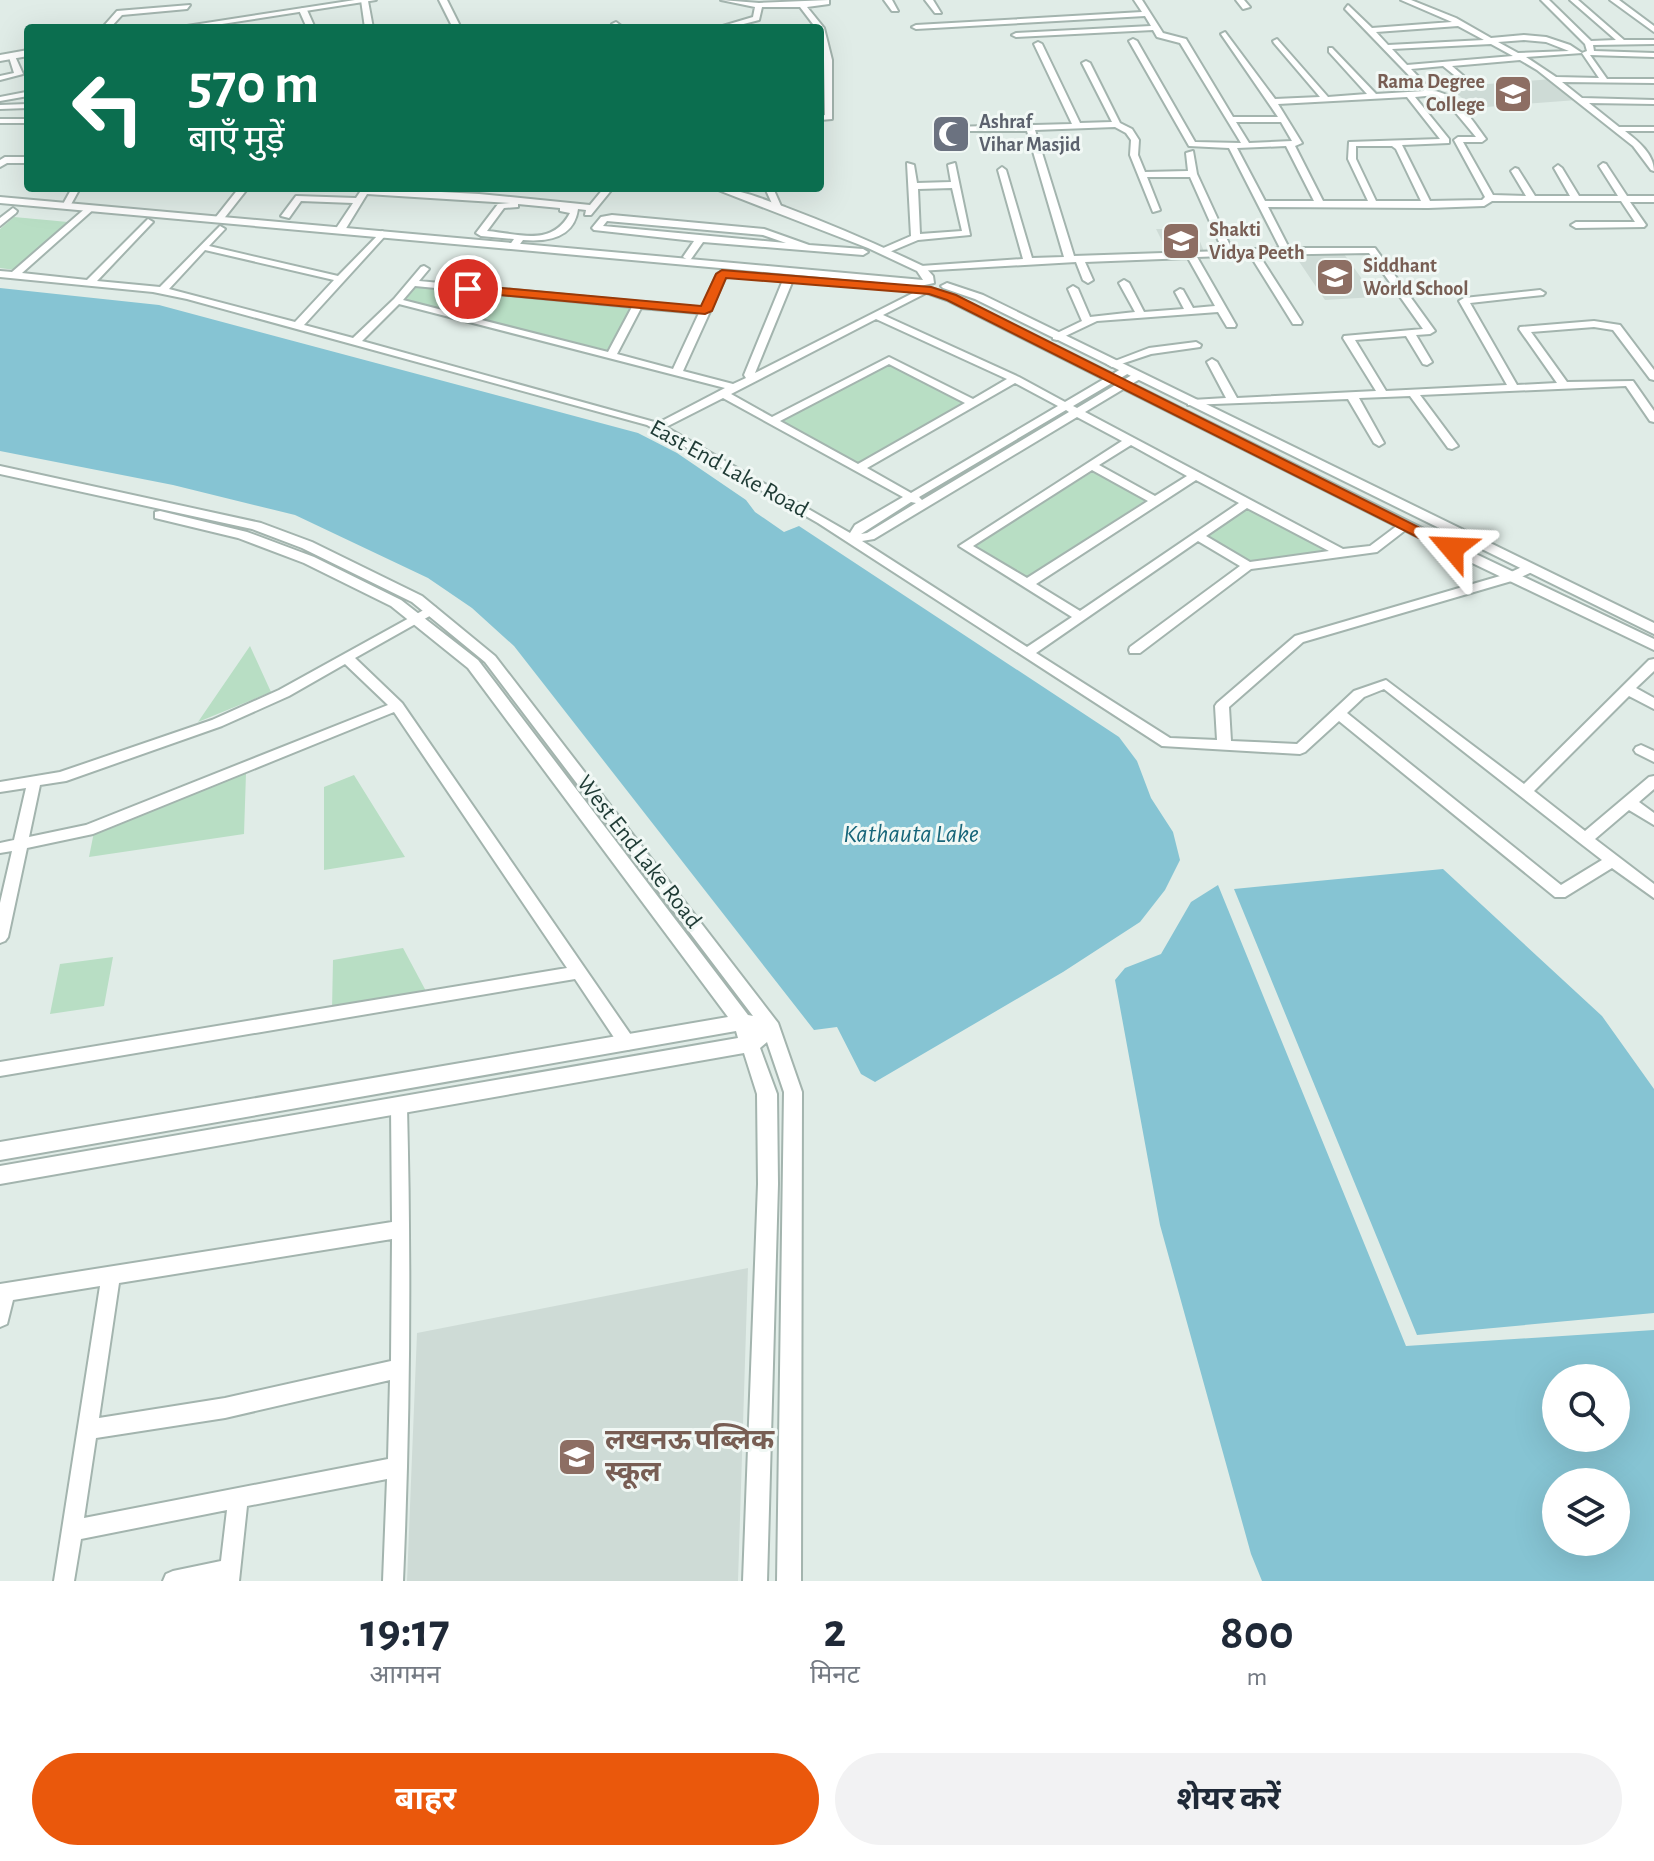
<!DOCTYPE html>
<html lang="hi">
<head>
<meta charset="utf-8">
<style>
  :root { --surface:#fff; --page:#f2f2f3; --text:#1f2937; --muted:#747a83; --accent:#ea580c }
  body { margin:0; font-family:"Alegreya Sans","Noto Sans Devanagari",sans-serif; background:var(--page); color:var(--text); height:100vh; display:flex; flex-direction:column; font-size:30px; white-space:nowrap }
  * { box-sizing:border-box; margin:0 }
  p { font-size:26px; color:var(--muted) }
  .icon { flex:none; width:44px; height:44px; fill:none; stroke:currentColor; stroke-width:2; stroke-linecap:round; stroke-linejoin:round }
  .map { position:relative; height:1581px; overflow:hidden }
  .panel { display:flex; flex-direction:column; background:var(--surface); flex:1 }
  .panel>* { flex:none }
  .guide { position:absolute; left:24px; top:24px; width:800px; height:168px; border-radius:8px; box-shadow:0 8px 32px #0002; background:#0b6e4f; color:#fff; overflow:hidden }
  .buttons { position:absolute; left:1542px; top:1364px; display:grid; gap:16px }
  .buttons a { display:grid; place-items:center; width:88px; height:88px; border-radius:50%; background:var(--surface); box-shadow:0 8px 32px #0002; font-size:40px }
  .pin { position:absolute; display:grid; place-items:center; width:68px; height:68px; color:#fff; margin:-34px; border:4px solid #fff; border-radius:50%; box-shadow:0 2px 8px #0007 }
  .me { position:absolute; width:88px; margin:-44px; rotate:296deg; stroke-linejoin:round; filter:drop-shadow(0 0 6px #0008) }
  .turn { display:flex; align-items:center; gap:28px; height:168px; padding:0 32px; font-size:36px }
  .turn .icon { width:104px; height:104px; stroke-width:2.5 }
  .turn b { display:block; font-size:56px; line-height:68px }
  .eta { display:flex; justify-content:space-evenly; align-items:center; height:136px; text-align:center }
  .eta b { font-size:48px; font-weight:700; line-height:56px }
  .cta { display:flex; gap:16px; margin-top:auto; padding:16px 32px }
  .cta a { flex:1; height:92px; border-radius:48px; background:var(--accent); color:#fff; font-size:32px; font-weight:700; line-height:92px; text-align:center }
  .cta a+a { background:var(--page); color:var(--text) }
  .map>svg:first-child { display:block }
  .built { fill:#cedbd6 }
  .green { fill:#b8dec4 }
  .water { fill:#86c4d3; fill-rule:evenodd }
  .lines { fill:none; stroke-linecap:round; stroke-linejoin:round }
  .minor-casing { stroke:#a3b4ae; stroke-width:4 }
  .tertiary-casing { stroke:#a3b4ae; stroke-width:4 }
  .minor { fill:#fff; fill-rule:evenodd }
  .tertiary { fill:#fff; fill-rule:evenodd }
  .wall { fill:#9caaa5 }
  .building { fill:#b5c6c0; stroke:#7f8b86; stroke-width:2 }
  .route { fill:#ea580c; stroke:#983908; stroke-width:2 }
  .labels { text-anchor:middle; dominant-baseline:central; stroke-width:6; stroke-linejoin:round; paint-order:stroke }
  .far-education-label { font-size:20px; font-weight:bold; fill:#785e54; stroke:#f1f8f5; text-anchor:start }
  .far-worship-label { font-size:20px; font-weight:bold; fill:#5b616d; stroke:#f1f8f5; text-anchor:start }
  .street-label { font-size:24px; fill:#203c36; stroke:#f1f8f5 }
  .water-label { font-size:26px; font-style:italic; fill:#18667a; stroke:#f1f8f5 }
  .near-education-label { font-size:28px; font-weight:bold; fill:#785e54; stroke:#f1f8f5; text-anchor:start }
</style>
</head>
<body>
<div class="map">
<svg width="1654" height="1581" viewBox="0 0 1654 1581">
  <rect width="100%" height="100%" fill="#e0ece7"/>
  <!-- built -->
  <path class="built" d="M 1552,79 L 1577,100 L 1473,108 L 1450,87 Z
    M 1156,229 L 1195,229 L 1205,254 L 1169,255 Z
    M 1344,254 L 1375,297 L 1325,300 L 1296,257 Z
    M 748,1268 L 738,1581 L 407,1581 L 417,1333 Z"/>
  <!-- green -->
  <path class="green" d="M 14,217 L 68,222 L 15,270 L 0,268 L 0,229 Z
    M 416,287 L 631,307 L 606,352 L 404,300 Z
    M 888,365 L 965,402 L 858,463 L 780,421 Z
    M 1094,471 L 1146,500 L 1027,578 L 974,546 Z
    M 1248,507 L 1328,550 L 1248,561 L 1206,537 Z
    M 250,646 L 271,692 L 198,722 Z
    M 246,773 L 244,834 L 89,857 L 94,832 Z
    M 354,775 L 405,857 L 324,870 L 324,787 Z
    M 403,948 L 427,993 L 332,1010 L 333,960 Z
    M 113,957 L 104,1006 L 50,1014 L 60,964 Z"/>
  <!-- water -->
  <path class="water" d="M 0,288 L 159,305 L 638,433 L 677,453 L 746,500 L 755,512 L 784,532 L 799,526 L 1119,737 L 1137,761 L 1151,798 L 1173,832 L 1180,860 L 1165,890 L 1140,922 L 1063,972 L 875,1082 L 861,1074 L 837,1027 L 814,1030 L 514,646 L 472,608 L 428,578 L 295,515 L 173,485 L 0,451 Z
    M 1443,869 L 1602,1016 L 1654,1089 L 1654,1313 L 1417,1335 L 1234,889 Z
    M 1218,885 L 1406,1346 L 1654,1330 L 1654,1581 L 1262,1581 L 1251,1554 L 1160,1225 L 1115,980 L 1125,968 L 1161,954 L 1191,902 ZM 1616,1378 L 1616,1438 L 1556,1438 L 1556,1378 ZM 1616,1482 L 1616,1542 L 1556,1542 L 1556,1482 Z"/>
  <g class="lines">
    <!-- minor casing -->
    <g class="minor-casing">
      <path id="minor" d="M 361,0 L 368,1 L 373,28 L 365,28 Z
        M 721,0 L 759,3 L 829,0 L 829,4 L 807,7 L 824,28 L 832,60 L 832,119 L 820,120 L 820,116 L 825,115 L 824,60 L 820,44 L 820,28 L 816,28 L 800,7 L 762,7 L 759,20 L 728,28 L 716,28 L 753,17 L 755,7 Z
        M 884,0 L 892,0 L 898,11 L 892,11 Z
        M 925,0 L 933,0 L 941,13 L 935,13 Z
        M 1134,0 L 1142,0 L 1163,33 L 1186,39 L 1233,117 L 1278,117 L 1221,34 L 1225,32 L 1275,99 L 1320,97 L 1274,43 L 1273,41 L 1277,39 L 1328,97 L 1367,94 L 1329,52 L 1329,48 L 1332,48 L 1376,94 L 1424,91 L 1345,9 L 1348,5 L 1372,28 L 1452,22 L 1401,0 L 1411,0 L 1456,18 L 1491,38 L 1524,35 L 1546,37 L 1570,45 L 1582,53 L 1587,51 L 1585,44 L 1541,0 L 1549,0 L 1591,41 L 1616,40 L 1570,0 L 1578,0 L 1624,40 L 1654,40 L 1654,44 L 1593,45 L 1594,51 L 1654,53 L 1654,57 L 1590,55 L 1607,79 L 1654,79 L 1654,83 L 1562,82 L 1582,98 L 1654,100 L 1654,104 L 1589,103 L 1619,127 L 1654,127 L 1654,131 L 1625,131 C 1638,141 1654,154 1654,171 L 1651,170 L 1633,146 L 1537,70 L 1520,60 L 1452,66 L 1467,79 L 1468,81 L 1464,83 L 1443,66 L 1411,69 L 1432,91 C 1455,91 1474,123 1486,139 L 1482,142 L 1463,142 L 1493,195 L 1526,196 L 1511,171 L 1515,168 L 1518,169 L 1535,196 L 1570,196 L 1554,168 L 1558,165 L 1562,168 L 1579,196 L 1618,196 L 1599,166 L 1603,163 L 1606,164 L 1627,196 L 1654,196 L 1654,202 L 1630,202 L 1646,225 L 1644,227 L 1576,228 L 1571,225 L 1576,222 L 1635,222 L 1621,201 L 1492,201 L 1484,206 L 1428,208 L 1268,207 L 1289,248 L 1375,248 L 1435,331 L 1430,334 L 1416,335 L 1432,362 L 1427,365 L 1423,364 L 1406,336 L 1355,340 L 1386,391 L 1507,385 L 1459,301 L 1464,298 L 1540,290 L 1545,293 L 1543,295 L 1470,303 L 1517,385 L 1557,383 L 1519,329 L 1520,327 L 1594,321 L 1620,325 L 1654,370 L 1654,380 L 1650,379 L 1613,330 L 1594,327 L 1531,332 L 1567,382 L 1633,381 L 1654,411 L 1654,422 L 1650,421 L 1626,386 L 1420,395 L 1458,446 L 1452,449 L 1448,448 L 1410,396 L 1359,398 L 1384,443 L 1379,446 L 1374,443 L 1348,399 L 1188,405 L 1188,401 L 1192,400 L 1226,398 L 1207,362 L 1212,359 L 1217,362 L 1237,398 L 1376,391 L 1343,338 L 1344,336 L 1423,329 L 1369,253 L 1259,255 L 1302,322 L 1301,324 L 1293,324 L 1250,255 L 1197,257 L 1236,325 L 1235,327 L 1227,327 L 1218,312 L 1097,321 L 1057,340 L 1053,339 L 1053,335 L 1082,321 L 1068,289 L 1073,286 L 1078,289 L 1090,317 L 1135,312 L 1119,283 L 1124,280 L 1129,283 L 1144,312 L 1184,309 L 1175,292 L 1180,289 L 1183,290 L 1193,308 L 1215,306 L 1188,258 L 1085,262 L 1093,280 L 1088,283 L 1083,280 L 1076,262 L 918,271 L 918,267 L 921,266 L 1023,259 L 998,170 L 1002,167 L 1006,170 L 1032,258 L 1064,257 L 1027,131 L 950,131 L 946,129 L 950,127 L 1072,124 L 1034,44 L 1038,42 L 1042,44 L 1080,123 L 1112,122 L 1082,63 L 1086,61 L 1090,63 L 1120,123 L 1132,129 L 1139,140 L 1138,155 L 1145,172 L 1188,171 L 1186,153 L 1193,151 L 1197,174 L 1232,250 L 1280,248 L 1229,148 L 1189,146 L 1129,41 L 1133,39 L 1137,41 L 1195,142 L 1241,143 L 1180,43 L 1157,37 L 1153,30 L 1016,37 L 1012,35 L 1016,33 L 1151,26 L 1145,16 L 916,29 L 912,27 L 916,25 L 1142,12 ZM 1458,26 L 1484,40 L 1388,45 L 1376,32 ZM 1524,40 L 1546,42 L 1569,51 L 1518,53 L 1498,42 ZM 1491,44 L 1513,56 L 1407,65 L 1392,49 ZM 1582,53 L 1599,78 L 1556,77 L 1526,57 ZM 1436,95 L 1451,107 L 1476,137 L 1458,137 L 1454,140 L 1485,197 L 1482,200 L 1430,201 L 1402,145 L 1449,143 L 1449,139 L 1415,97 ZM 1407,97 L 1440,139 L 1349,142 L 1348,159 L 1368,201 L 1323,201 L 1295,146 L 1302,143 L 1278,104 ZM 1236,122 L 1281,122 L 1292,141 L 1249,143 ZM 1115,127 L 1126,133 L 1131,140 L 1130,155 L 1153,212 L 1160,210 L 1147,177 L 1190,177 L 1223,251 L 1074,256 L 1035,130 ZM 1286,146 L 1314,201 L 1265,201 L 1237,148 ZM 1356,146 L 1392,146 L 1396,149 L 1421,201 L 1376,201 L 1356,159 Z
        M 1236,0 L 1244,0 L 1250,7 L 1243,9 Z
        M 1610,0 L 1619,0 L 1654,26 L 1654,32 Z
        M 190,5 L 187,9 L 122,15 L 110,28 L 102,28 L 117,11 Z
        M 303,8 L 307,10 L 315,28 L 307,28 L 299,10 Z
        M 616,22 L 624,28 L 616,28 L 612,24 Z
        M 8,54 L 14,54 L 23,74 L 0,80 L 0,76 L 14,73 Z
        M 26,92 L 28,96 L 0,101 L 0,97 Z
        M 28,104 L 28,108 L 0,109 L 0,105 Z
        M 0,119 L 28,119 L 28,123 L 0,123 Z
        M 5,157 L 28,157 L 28,163 L 7,163 L 0,167 L 0,160 Z
        M 907,163 L 914,165 L 917,183 L 951,182 L 948,165 L 955,163 L 970,235 L 918,240 L 887,253 L 881,253 L 881,249 L 911,236 ZM 952,188 L 962,231 L 920,234 L 918,189 Z
        M 72,188 L 80,188 L 69,208 L 63,208 L 62,206 Z
        M 239,188 L 248,188 L 222,221 L 216,221 L 216,217 Z
        M 365,188 L 479,194 L 590,205 L 604,188 L 613,188 L 591,215 L 585,215 L 586,210 L 578,209 C 574,238 548,242 523,240 L 517,248 L 514,249 L 509,246 L 514,239 L 481,236 L 476,233 L 498,204 L 510,203 L 367,194 L 345,230 L 340,233 L 335,230 L 353,203 L 301,201 L 289,218 L 281,216 L 296,196 L 356,198 L 362,189 ZM 518,204 L 560,208 L 560,211 L 570,213 C 552,247 520,234 487,231 L 504,208 L 518,207 Z
        M 765,188 L 773,188 L 781,206 L 780,208 L 774,208 Z
        M 88,206 L 95,208 L 22,273 L 87,280 L 148,219 L 153,222 L 151,224 L 97,281 L 160,287 L 220,226 L 225,229 L 209,246 L 338,276 L 382,231 L 387,234 L 385,236 L 304,325 L 353,338 L 394,299 L 421,267 L 424,266 L 429,269 L 419,281 L 702,308 L 717,274 L 722,271 L 727,274 L 683,371 L 733,384 L 746,378 L 744,375 L 783,280 L 788,277 L 793,280 L 755,373 L 923,288 L 928,291 L 926,293 L 883,315 L 1019,377 L 1065,402 L 1121,369 L 1129,369 L 1129,373 L 1073,406 L 1077,408 L 1132,375 L 1140,375 L 1140,379 L 1085,412 L 1343,549 L 1370,546 L 1402,522 L 1406,521 L 1412,525 L 1377,552 L 1251,569 L 1140,653 L 1130,653 L 1129,650 L 1130,647 L 1240,566 L 1198,541 L 1036,653 L 1170,738 L 1217,740 L 1215,706 L 1217,703 L 1295,636 L 1507,574 L 1526,565 L 1534,565 L 1536,568 L 1534,571 L 1515,580 L 1303,642 L 1229,707 L 1231,741 L 1297,744 L 1354,691 L 1386,680 L 1524,784 L 1649,660 L 1654,659 L 1654,671 L 1636,688 L 1654,698 L 1654,709 L 1629,696 L 1534,791 L 1585,831 L 1649,777 L 1654,776 L 1654,789 L 1639,802 L 1654,813 L 1654,825 L 1629,810 L 1595,839 L 1654,884 L 1654,898 L 1612,868 L 1565,897 L 1555,897 L 1339,721 L 1305,752 L 1300,754 L 1162,746 L 818,523 L 647,425 L 187,299 L 153,292 L 0,277 L 0,271 L 12,272 ZM 205,250 L 334,280 L 295,322 L 169,289 ZM 415,286 L 632,307 L 608,352 L 403,300 ZM 399,304 L 725,388 L 658,423 L 362,341 ZM 641,308 L 699,313 L 673,369 L 617,354 ZM 876,319 L 1007,379 L 973,399 L 889,357 L 772,417 L 731,394 ZM 889,364 L 965,403 L 858,464 L 780,421 ZM 1015,383 L 1058,406 L 911,493 L 867,468 ZM 723,398 L 903,497 L 855,525 L 850,533 L 666,427 ZM 1066,410 L 1069,412 L 922,500 L 919,497 ZM 1077,417 L 1122,441 L 959,546 L 1072,617 L 1027,647 L 862,541 L 874,539 ZM 1131,445 L 1187,476 L 1155,496 L 1099,465 ZM 1092,470 L 1148,501 L 1027,578 L 973,546 ZM 1196,480 L 1239,503 L 1080,611 L 1036,584 ZM 911,502 L 916,503 L 867,533 L 861,534 ZM 1247,508 L 1329,551 L 1250,562 L 1206,536 ZM 1384,689 L 1580,843 L 1602,860 L 1561,885 L 1347,713 L 1364,697 Z
        M 13,208 L 17,211 L 16,213 L 0,226 L 0,218 Z
        M 612,215 L 764,229 L 809,245 L 863,249 L 868,252 L 863,255 L 703,242 L 691,259 L 688,260 L 683,257 L 694,241 L 594,230 L 592,228 L 601,217 ZM 607,221 L 763,235 L 786,243 L 603,226 Z
        M 1196,342 L 1201,345 L 1200,347 L 1151,354 L 1112,367 L 1107,364 L 1149,348 Z
        M 431,606 L 435,607 L 437,610 L 435,613 L 355,658 L 402,703 L 633,1038 L 635,1043 L 633,1048 L 627,1050 L 621,1048 L 575,979 L 0,1076 L 0,1062 L 567,968 L 394,712 L 93,834 L 27,848 L 8,937 L 5,941 L 0,943 L 0,903 L 12,851 L 0,853 L 0,843 L 14,840 L 26,788 L 0,792 L 0,782 L 60,772 L 212,720 L 279,690 ZM 345,664 L 388,705 L 86,825 L 29,837 L 40,785 L 66,781 L 222,726 L 289,696 Z
        M 1641,745 L 1654,751 L 1654,762 L 1636,753 L 1634,750 L 1636,747 Z
        M 399,1100 L 405,1102 L 407,1107 C 411,1266 410,1423 403,1581 L 383,1581 L 387,1479 L 247,1506 L 239,1581 L 163,1581 L 166,1574 L 173,1571 L 221,1561 L 227,1510 L 81,1539 L 74,1581 L 54,1581 L 100,1286 L 13,1300 L 7,1324 L 0,1327 L 0,1284 L 392,1222 L 391,1107 L 393,1102 ZM 392,1239 L 391,1361 L 225,1398 L 99,1418 L 119,1283 ZM 390,1380 L 388,1459 L 84,1518 L 96,1438 L 225,1418 Z"/>
    </g>
    <!-- tertiary casing -->
    <g class="tertiary-casing">
      <path id="tertiary" d="M 355,0 L 376,0 L 196,28 L 174,28 Z
        M 439,0 L 447,0 L 461,28 L 453,28 Z
        M 28,50 L 28,56 L 0,61 L 0,55 Z
        M 713,188 C 738,188 762,199 785,207 C 833,225 879,245 925,267 L 933,276 L 934,283 L 920,286 L 0,203 L 0,197 L 923,280 L 917,271 L 868,248 Z
        M 947,283 L 983,295 L 1654,623 L 1654,634 L 975,299 L 943,288 L 941,286 Z
        M 931,288 L 955,296 L 1432,533 L 1654,639 L 1654,650 L 1422,539 L 947,300 L 927,293 L 925,291 Z
        M 0,466 L 261,523 L 312,542 L 422,596 L 495,656 L 778,1023 L 802,1092 L 801,1581 L 777,1581 L 784,1092 L 767,1042 L 760,1048 L 777,1094 L 778,1184 L 767,1581 L 743,1581 L 758,1184 L 757,1094 L 744,1053 L 0,1184 L 0,1166 L 738,1038 L 736,1031 L 0,1160 L 0,1142 L 728,1017 L 468,668 L 391,606 L 304,563 L 238,538 L 155,518 L 155,512 L 160,511 L 247,532 L 314,557 L 401,600 L 478,660 L 748,1015 L 753,1016 L 485,662 L 412,602 L 302,548 L 252,529 L 0,474 Z"/>
    </g>
    <!-- minor -->
    <use href="#minor" class="minor"/>
    <!-- tertiary -->
    <use href="#tertiary" class="tertiary"/>
  </g>
  <!-- wall -->
  <path class="wall" d="M 936,121 L 960,126 L 960,140 L 936,137 Z"/>
  <!-- building -->
  <path class="building" d="M 936,121 L 960,126 L 961,132 L 936,129 Z"/>
  <!-- route -->
  <path class="route" d="M 722,270 L 931,287 L 956,295 L 1460,548 L 1452,553 L 1447,552 L 947,300 L 929,294 L 726,278 L 712,311 L 705,314 L 468,292 L 462,289 L 468,285 L 701,306 L 716,274 Z"/>
  <!-- icons -->
  <defs>
    <g id="university-square" transform="scale(2)"><rect x="-9" y="-9" width="18" height="18" rx="4" fill="#8d6e63" stroke="#f1f8f5"/><path d="M0-5L7-2L0 1L-7-2ZM-4 1L0 2.5L4 1V4Q0 6-4 4Z" fill="#fff"/></g>
    <g id="mosque-square" transform="scale(2)"><rect x="-9" y="-9" width="18" height="18" rx="4" fill="#6b7280" stroke="#f1f8f5"/><path d="M3.5-4.9A6 6 0 1 0 3.5 4.9A5 5 0 1 1 3.5-4.9Z" fill="#fff"/></g>
    <g id="school-square" transform="scale(2)"><rect x="-9" y="-9" width="18" height="18" rx="4" fill="#8d6e63" stroke="#f1f8f5"/><path d="M0-5L7-2L0 1L-7-2ZM-4 1L0 2.5L4 1V4Q0 6-4 4Z" fill="#fff"/></g>
  </defs>
  <g fill-rule="evenodd">
    <use href="#university-square" x="1513" y="94"/>
    <use href="#mosque-square" x="951" y="134"/>
    <use href="#school-square" x="1181" y="241"/>
    <use href="#school-square" x="1335" y="277"/>
    <use href="#school-square" x="577" y="1457"/>
  </g>
  <g class="labels">
    <!-- far-education labels -->
    <g class="far-education-label">
      <text x="1485" y="82" text-anchor="end">Rama Degree<tspan x="1485" dy="23">College</tspan></text>
      <text x="1209" y="230">Shakti<tspan x="1209" dy="23">Vidya Peeth</tspan></text>
      <text x="1363" y="266">Siddhant<tspan x="1363" dy="23">World School</tspan></text>
    </g>
    <!-- far-worship labels -->
    <g class="far-worship-label">
      <text x="979" y="122">Ashraf<tspan x="979" dy="23">Vihar Masjid</tspan></text>
    </g>
    <!-- street labels -->
    <g class="street-label">
      <text transform="translate(729 469) rotate(29)">East End Lake Road</text>
      <text transform="translate(639 852) rotate(52)">West End Lake Road</text>
    </g>
    <!-- water labels -->
    <g class="water-label">
      <text x="911" y="834">Kathauta Lake</text>
    </g>
    <!-- near-education labels -->
    <g class="near-education-label">
      <text x="605" y="1441">लखनऊ पब्लिक<tspan x="605" dy="32">स्कूल</tspan></text>
    </g>
  </g>
</svg>
<div class="buttons">
<a><svg class="icon" aria-label="search" viewBox="0 0 24 24"><circle cx="10" cy="10" r="6"/><path d="M15 15l6 6"/></svg></a>
<a><svg class="icon" aria-label="layers" viewBox="0 0 24 24"><path d="M12 4l9 5-9 5-9-5zM3 14l9 5 9-5"/></svg></a>
</div>
<div class="pin" style="left:468px;top:289px;background:#d93025"><svg class="icon" aria-label="arrive" viewBox="0 0 24 24"><path d="M6 21V4h12l-3 4 3 4H6"/></svg></div>
<svg class="me" style="left:1452px;top:548px" viewBox="-20 -20 40 40"><path d="M0-17L14 15 0 8-14 15z" fill="#ea580c" stroke="#fff" stroke-width="4"/></svg>
<div class="guide">
<div class="turn"><svg class="icon" aria-label="left" viewBox="0 0 24 24"><path d="M17 20v-9H6M10 6l-5 5 5 5"/></svg><div><b>570 m</b>बाएँ मुड़ें</div></div>
</div>
</div>
<section class="panel">
<div class="eta">
<div><b>19:17</b><p>आगमन</p></div>
<div><b>2</b><p>मिनट</p></div>
<div><b>800</b><p>m</p></div>
</div>
<div class="cta"><a>बाहर</a><a>शेयर करें</a></div>
</section>
</body>
</html>
